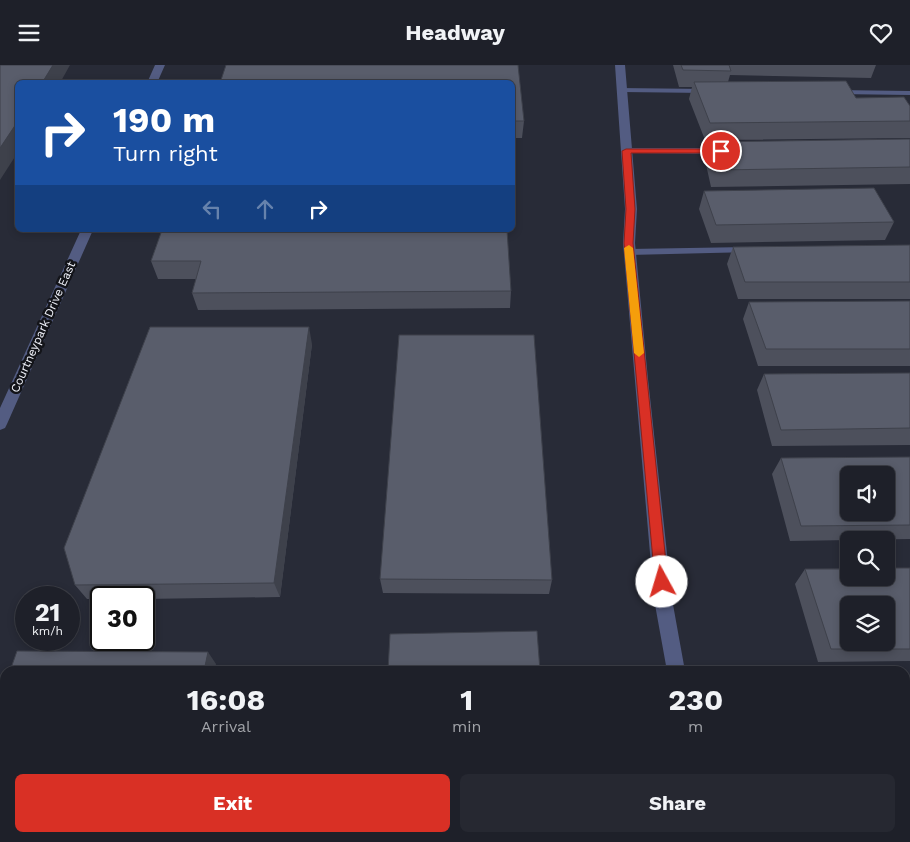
<!DOCTYPE html>
<html lang="en">
<head>
<meta charset="utf-8">
<style>
  :root { --surface:#1e2029; --page:#262831; --text:#f1f3f6; --muted:#a1a3a8; --line:#3c3e46; --accent:#d93025 }
  body { margin:0; font-family:"Work Sans",sans-serif; background:var(--page); color:var(--text); height:100vh; display:flex; flex-direction:column; font-size:19px; white-space:nowrap }
  * { box-sizing:border-box; margin:0 }
  p { font-size:16px; color:var(--muted) }
  .icon { flex:none; width:28px; height:28px; fill:none; stroke:currentColor; stroke-width:2; stroke-linecap:round; stroke-linejoin:round }
  .map { position:relative; flex:1; overflow:hidden }
  .drawer { position:absolute; left:0px; top:601px; width:910px; height:176px; display:flex; flex-direction:column; background:var(--surface); border-radius:15px 15px 0 0; box-shadow:0 2px 8px #0003,0 0 0 1px var(--line) }
  .drawer>* { flex:none }
  .banner { position:absolute; left:15px; top:15px; width:500px; height:152px; border-radius:8px; box-shadow:0 2px 8px #0003,0 0 0 1px var(--line); background:#1a4fa0; color:#fff; overflow:hidden }
  .tools { position:absolute; left:840px; top:401px; display:grid; gap:10px }
  .tools a { display:grid; place-items:center; width:55px; height:55px; border-radius:8px; background:var(--surface); box-shadow:0 2px 8px #0003,0 0 0 1px var(--line); font-size:25px }
  .speed { position:absolute; left:15px; top:521px; display:flex; gap:10px; font-size:25px; font-weight:700; text-align:center }
  .speed>* { display:grid; place-content:center; width:65px; height:65px; border-radius:50%; background:var(--surface); box-shadow:0 2px 8px #0003,0 0 0 1px var(--line); line-height:1 }
  .speed small { font-size:12px; font-weight:400 }
  .speed .limit { border:2px solid #111; border-radius:8px; background:#fff; color:#111 }
  .pin { position:absolute; display:grid; place-items:center; width:42px; height:42px; color:#fff; margin:-21px; border:2px solid #fff; border-radius:50%; box-shadow:0 1px 5px #0007 }
  .me { position:absolute; width:55px; margin:-28px; rotate:354deg; stroke-linejoin:round; filter:drop-shadow(0 0 4px #0008) }
  .turn { display:flex; align-items:center; gap:18px; height:105px; padding:0 15px; font-size:22px }
  .turn .icon { width:65px; height:65px; stroke-width:2.5 }
  .turn b { display:block; font-size:35px; line-height:42px }
  .lanes { display:flex; align-items:center; height:48px; padding:0 15px; background:#0003; justify-content:center; gap:25px; direction:ltr }
  .lanes .off { opacity:.35 }
  .eta { display:flex; justify-content:space-evenly; align-items:center; height:85px; text-align:center }
  .eta b { font-size:30px; font-weight:700; line-height:35px }
  .cta { display:flex; gap:10px; margin-top:auto; padding:10px 15px }
  .cta a { flex:1; height:58px; border-radius:8px; background:var(--accent); color:#fff; font-size:20px; font-weight:700; line-height:58px; text-align:center }
  .cta a+a { background:var(--page); color:var(--text) }
  header { display:flex; justify-content:space-between; align-items:center; height:65px; padding:0 15px; background:var(--surface); font-size:22px; font-weight:700 }
  .map>svg:first-child { display:block }
  .lines { fill:none; stroke-linecap:round; stroke-linejoin:round }
  .service { fill:#535c82; fill-rule:evenodd }
  .minor { fill:#535c82; fill-rule:evenodd }
  .tertiary { fill:#535c82; fill-rule:evenodd }
  .wall { fill:#4d505c }
  .shaded-wall { fill:#3e414b }
  .building { fill:#595d6b; stroke:#3e414b; fill-rule:evenodd }
  .route { fill:#d93025; stroke:#8d1f18 }
  .slow { fill:#f59e0b }
  .labels { text-anchor:middle; dominant-baseline:central; stroke-width:5; stroke-linejoin:round; paint-order:stroke }
  .street-label { font-size:12px; fill:#f0f2fa; stroke:#131419 }
</style>
</head>
<body>
<header><svg class="icon" aria-label="menu" viewBox="0 0 24 24"><path d="M4 6h16M4 12h16M4 18h16"/></svg>Headway<svg class="icon" aria-label="heart" viewBox="0 0 24 24"><path d="M12 20l-8-8c-3-5 5-10 8-4 3-6 11-1 8 4z"/></svg></header>
<div class="map">
<svg width="910" height="777" viewBox="0 0 910 777">
  <rect width="100%" height="100%" fill="#282b37"/>
  <g class="lines">
    <!-- service -->
    <path class="service" d="M 619,23 L 707,24 L 711,26 L 707,28 L 622,27 L 619,27 Z
      M 834,25 L 910,26 L 910,30 L 837,29 L 834,29 Z
      M 627,83 L 724,83 L 728,86 L 724,89 L 624,88 L 623,86 Z
      M 748,182 L 753,185 L 752,187 L 629,190 L 624,187 L 629,184 Z"/>
    <!-- minor -->
    <path class="minor" d="M 615,0 L 625,0 L 637,144 L 635,178 L 648,314 L 672,534 L 685,606 L 667,606 L 654,534 L 623,178 L 625,144 Z
      M 696,772 L 716,772 L 716,777 L 696,777 Z"/>
    <!-- tertiary -->
    <path class="tertiary" d="M 155,0 L 165,0 L 157,18 L 147,18 Z
      M 81,165 L 93,165 L 7,359 L 5,363 L 0,365 L 0,343 Z"/>
  </g>
  <!-- wall -->
  <path class="wall" d="M 673,0 L 876,0 L 871,13 L 730,10 L 728,17 L 856,33 L 910,41 L 910,73 L 705,75 L 689,34 L 692,22 L 679,22 Z
    M 512,18 L 524,56 L 522,73 L 512,73 Z
    M 910,74 L 910,119 L 711,122 L 705,95 L 710,77 Z
    M 704,126 L 894,157 L 885,175 L 711,178 L 699,144 Z
    M 162,165 L 511,226 L 510,243 L 198,245 L 192,228 L 196,214 L 158,214 L 151,196 Z
    M 910,180 L 910,234 L 738,234 L 727,199 L 733,182 Z
    M 910,236 L 910,301 L 758,301 L 743,254 L 749,237 Z
    M 312,279 L 280,532 L 144,534 L 144,532 L 101,532 L 101,534 L 87,534 L 75,520 Z
    M 910,308 L 910,380 L 772,381 L 757,325 L 764,309 Z
    M 910,392 L 910,474 L 790,476 L 772,409 L 781,393 Z
    M 910,503 L 910,596 L 818,597 L 795,519 L 805,504 Z
    M 380,514 L 552,515 L 549,529 L 383,528 Z
    M 905,631 L 910,631 L 910,748 L 905,748 Z"/>
  <!-- shaded-wall -->
  <path class="shaded-wall" d="M 53,0 L 70,0 L 60,18 L 42,18 Z
    M 18,56 L 18,87 L 0,115 L 0,83 Z
    M 309,262 L 312,279 L 280,532 L 274,518 Z
    M 208,587 L 216,599 L 215,606 L 204,606 Z
    M 170,772 L 182,772 L 181,777 L 169,777 Z"/>
  <!-- building -->
  <path class="building" d="M 0,0 L 53,0 L 42,18 L 18,18 L 18,56 L 0,83 Z
    M 226,0 L 518,0 L 524,56 L 512,56 L 512,18 L 220,18 Z
    M 681,0 L 729,0 L 731,6 L 683,5 Z
    M 846,16 L 856,33 L 904,32 L 910,41 L 910,56 L 710,58 L 694,17 Z
    M 910,74 L 910,102 L 717,105 L 710,77 Z
    M 874,123 L 894,157 L 716,160 L 704,126 Z
    M 162,165 L 507,165 L 511,226 L 192,228 L 201,196 L 151,196 Z
    M 910,180 L 910,217 L 745,217 L 733,182 Z
    M 910,236 L 910,284 L 766,284 L 749,237 Z
    M 150,262 L 309,262 L 274,518 L 75,520 L 64,483 Z
    M 399,270 L 534,270 L 552,515 L 380,514 Z
    M 910,308 L 910,363 L 781,365 L 764,309 Z
    M 910,392 L 910,460 L 801,461 L 781,393 ZM 849,410 L 886,410 L 886,448 L 849,448 Z
    M 886,503 L 910,503 L 910,584 L 831,584 L 805,504 L 849,504 L 849,512 L 886,512 ZM 849,540 L 886,540 L 886,578 L 849,578 Z
    M 537,566 L 540,606 L 388,606 L 390,569 Z
    M 17,586 L 208,587 L 204,606 L 10,606 Z
    M 5,620 L 5,772 L 170,772 L 169,777 L 0,777 L 0,634 Z
    M 905,631 L 910,631 L 910,740 L 905,741 Z
    M 381,772 L 554,772 L 554,777 L 381,777 Z"/>
  <!-- route -->
  <path class="route" d="M 626,84 L 721,84 L 725,86 L 721,88 L 631,88 L 635,144 L 633,178 L 668,517 L 666,521 L 662,523 L 657,521 L 655,517 L 624,178 L 626,144 L 622,86 Z"/>
  <!-- slow -->
  <path class="slow" d="M 629,180 L 633,183 L 644,288 L 639,292 L 634,288 L 624,183 Z"/>
  <g class="labels">
    <!-- street labels -->
    <g class="street-label">
      <text transform="translate(43 262) rotate(-66)">Courtneypark Drive East</text>
    </g>
  </g>
</svg>
<div class="tools">
<a><svg class="icon" aria-label="sound" viewBox="0 0 24 24"><path d="M4 9h4l5-4v14l-5-4H4zM17 9q2 3 0 6"/></svg></a>
<a><svg class="icon" aria-label="search" viewBox="0 0 24 24"><circle cx="10" cy="10" r="6"/><path d="M15 15l6 6"/></svg></a>
<a><svg class="icon" aria-label="layers" viewBox="0 0 24 24"><path d="M12 4l9 5-9 5-9-5zM3 14l9 5 9-5"/></svg></a>
</div>
<div class="speed"><div>21<small>km/h</small></div><div class="limit">30</div></div>
<div class="pin" style="left:721px;top:86px;background:#d93025"><svg class="icon" aria-label="arrive" viewBox="0 0 24 24"><path d="M6 21V4h12l-3 4 3 4H6"/></svg></div>
<svg class="me" style="left:662px;top:517px" viewBox="-20 -20 40 40"><circle r="19" fill="#fff"/><path d="M0-13L10 11 0 6-10 11z" fill="#d93025"/></svg>
<div class="banner">
<div class="turn"><svg class="icon" aria-label="right" viewBox="0 0 24 24"><path d="M7 20v-9h11M14 6l5 5-5 5"/></svg><div><b>190 m</b>Turn right</div></div>
<div class="lanes"><svg class="icon off" aria-label="left" viewBox="0 0 24 24"><path d="M17 20v-9H6M10 6l-5 5 5 5"/></svg><svg class="icon off" aria-label="ahead" viewBox="0 0 24 24"><path d="M12 20V5M6 11l6-6 6 6"/></svg><svg class="icon" aria-label="right" viewBox="0 0 24 24"><path d="M7 20v-9h11M14 6l5 5-5 5"/></svg></div>
</div>
<section class="drawer">
<div class="eta">
<div><b>16:08</b><p>Arrival</p></div>
<div><b>1</b><p>min</p></div>
<div><b>230</b><p>m</p></div>
</div>
<div class="cta"><a>Exit</a><a>Share</a></div>
</section>
</div>
</body>
</html>
